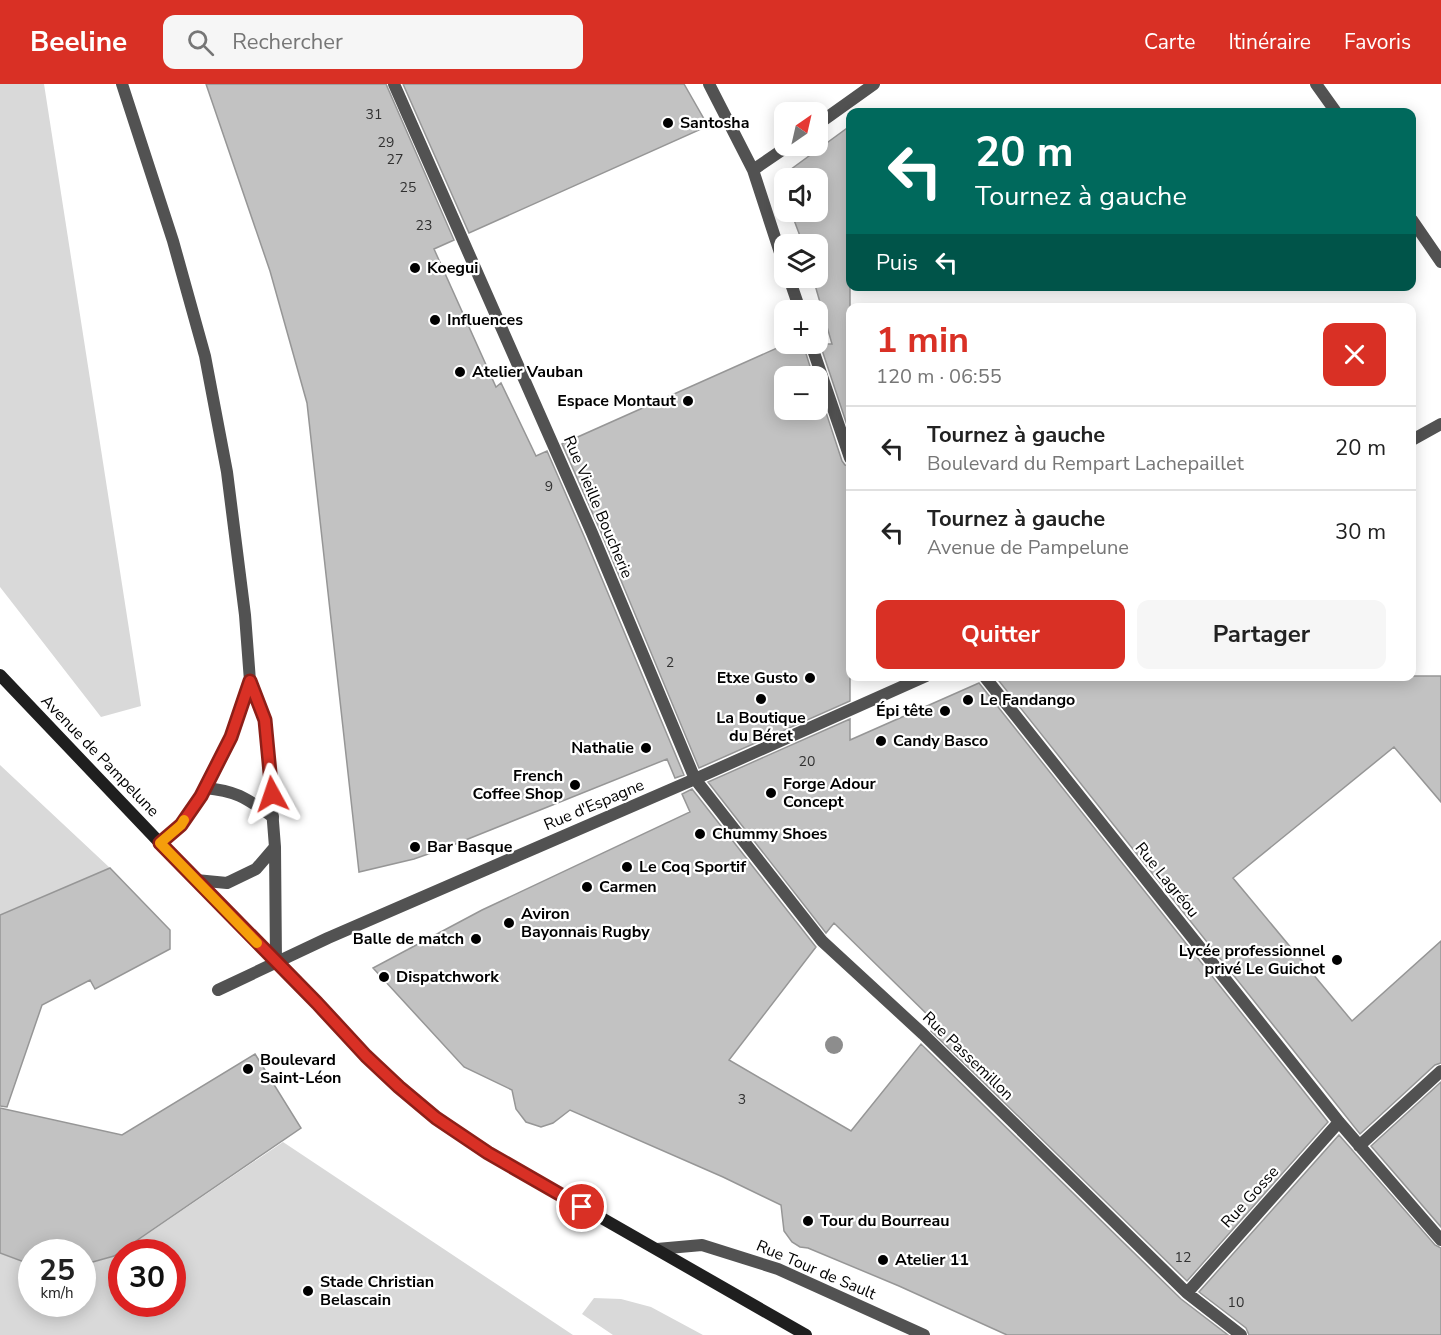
<!DOCTYPE html>
<html lang="fr">
<head>
<meta charset="utf-8">
<style>
  :root { --surface:#fff; --page:#f6f6f6; --text:#222; --muted:#767676; --line:#e0e0e0; --accent:#d93025 }
  body { margin:0; font-family:"Nunito Sans",sans-serif; background:var(--page); color:var(--text); height:100vh; display:flex; flex-direction:column; font-size:22px; white-space:nowrap }
  * { box-sizing:border-box; margin:0 }
  p { font-size:20px; color:var(--muted) }
  .icon { flex:none; width:33px; height:33px; fill:none; stroke:currentColor; stroke-width:2; stroke-linecap:round; stroke-linejoin:round }
  .map { position:relative; flex:1; overflow:hidden }
  .side { position:absolute; left:846px; top:219px; width:570px; height:378px; display:flex; flex-direction:column; background:var(--surface); border-radius:12px; box-shadow:0 3px 15px #0003 }
  .side>* { flex:none }
  .hud { position:absolute; left:846px; top:24px; width:570px; height:183px; border-radius:12px; box-shadow:0 3px 15px #0003; background:#00695c; color:#fff; overflow:hidden }
  .needle { width:39px; rotate:34deg }
  .tools { position:absolute; left:774px; top:18px; display:grid; gap:12px }
  .tools a { display:grid; place-items:center; width:54px; height:54px; border-radius:12px; background:var(--surface); box-shadow:0 3px 15px #0003; font-size:30px }
  .speed { position:absolute; left:18px; top:1155px; display:flex; gap:12px; font-size:30px; font-weight:700; text-align:center }
  .speed>* { display:grid; place-content:center; width:78px; height:78px; border-radius:50%; background:var(--surface); box-shadow:0 3px 15px #0003; line-height:1 }
  .speed small { font-size:15px; font-weight:400 }
  .speed .limit { border:9px solid #d22; background:#fff; color:#111 }
  .pin { position:absolute; display:grid; place-items:center; width:51px; height:51px; color:#fff; margin:-26px; border:3px solid #fff; border-radius:50%; box-shadow:0 2px 6px #0007 }
  .me { position:absolute; width:66px; margin:-33px; rotate:355deg; stroke-linejoin:round; filter:drop-shadow(0 0 4px #0008) }
  .turn { display:flex; align-items:center; gap:21px; height:126px; padding:0 30px; font-size:27px }
  .turn .icon { width:78px; height:78px; stroke-width:2.5 }
  .turn b { display:block; font-size:42px; line-height:51px }
  .then { display:flex; align-items:center; height:57px; padding:0 30px; background:#0003; gap:12px; font-size:22px }
  .round { display:grid; place-items:center; flex:none; width:63px; height:63px; border-radius:12px; background:var(--page) }
  .headline { display:flex; align-items:center; justify-content:space-between; height:102px; padding:0 30px }
  h1 { font-size:36px; font-weight:700; line-height:45px; color:var(--accent) }
  .action { display:flex; gap:12px; margin-top:auto; padding:12px 30px }
  .action a { flex:1; height:69px; border-radius:12px; background:var(--accent); color:#fff; font-size:24px; font-weight:700; line-height:69px; text-align:center }
  .action a+a { background:var(--page); color:var(--text) }
  ul { padding:0; list-style:none }
  li { display:flex; align-items:center; gap:18px; height:84px; padding:0 30px; border-top:2px solid var(--line) }
  li div { flex:1 }
  li b { display:block; font-size:22px }
  li em { font-style:normal }
  header { display:flex; align-items:center; gap:36px; box-sizing:border-box; height:84px; padding:0 30px; background:var(--accent); color:#fff }
  header strong { font-size:28px }
  nav { display:flex; gap:33px; margin-inline-start:auto; font-size:21px }
  .search { width:420px; height:54px; background:var(--page); display:flex; align-items:center; gap:15px; box-sizing:border-box; padding:0 21px; border-radius:12px; color:var(--muted); font-size:22px }
  .map>svg:first-child { display:block }
  .green { fill:#d9d9d9; fill-rule:evenodd }
  .building { fill:#c2c2c2; stroke:#969696; stroke-width:1.5 }
  .lines { fill:none; stroke-linecap:round; stroke-linejoin:round }
  .lane { stroke:#525252; stroke-width:12 }
  .street { stroke:#525252; stroke-width:12 }
  .secondary { stroke:#1f1f1f; stroke-width:12 }
  .tree { fill:#8d8d8d }
  .route-casing { stroke:#8d1f18; stroke-width:15 }
  .route { stroke:#d93025; stroke-width:10 }
  .slow { stroke:#f59e0b; stroke-width:10 }
  .poi-dot { fill:#000; stroke:#fff; stroke-width:2 }
  .labels { text-anchor:middle; dominant-baseline:central; stroke-width:4.5; stroke-linejoin:round; paint-order:stroke }
  .number-label { font-size:14px; fill:#303030 }
  .poi-label { font-size:16px; font-weight:bold; fill:#000; stroke:#fff; text-anchor:start }
  .street-label { font-size:16px; fill:#000; stroke:#fff }
</style>
</head>
<body>
<header>
<strong>Beeline</strong>
<div class="search"><svg class="icon" aria-label="search" viewBox="0 0 24 24"><circle cx="10" cy="10" r="6"/><path d="M15 15l6 6"/></svg>Rechercher</div>
<nav><a>Carte</a><a>Itinéraire</a><a>Favoris</a></nav>
</header>
<div class="map">
<svg width="1441" height="1251" viewBox="0 0 1441 1251">
  <rect width="100%" height="100%" fill="#fff"/>
  <!-- green -->
  <path class="green" d="M 0,0 L 44,0 L 141,622 L 101,633 L 0,503 Z
    M 0,681 L 110,784 L 0,831 Z
    M 283,1058 L 573,1251 L 0,1251 L 0,1169 L 31,1181 L 32,1220 L 82,1220 L 83,1181 L 115,1172 ZM 122,1168 L 172,1168 L 172,1220 L 122,1220 Z
    M 594,1214 L 621,1215 L 651,1223 L 703,1251 L 613,1251 L 582,1230 Z"/>
  <!-- building -->
  <path class="building" d="M 206,0 L 386,0 L 454,156 L 434,165 L 496,303 L 501,299 L 536,372 L 547,367 L 584,452 L 684,691 L 675,694 L 667,675 L 448,763 L 414,775 L 359,788 L 307,319 L 270,187 Z
    M 403,0 L 684,0 L 708,42 L 469,149 Z
    M 850,42 L 850,350 L 820,260 L 832,260 L 813,194 L 818,194 L 818,160 L 803,160 L 791,128 L 818,128 L 818,94 L 784,94 L 784,110 L 779,94 Z
    M 786,260 L 803,260 L 813,292 L 784,292 L 784,326 L 818,326 L 818,304 L 842,377 L 845,381 L 850,382 L 850,617 L 699,684 L 600,446 L 562,360 Z
    M 995,592 L 1441,592 L 1441,718 L 1394,663 L 1233,794 L 1352,937 L 1441,857 L 1441,979 L 1435,981 L 1360,1050 Z
    M 979,599 L 1328,1038 L 1187,1197 L 931,947 L 937,940 L 834,839 L 826,849 L 708,698 L 850,635 L 850,656 Z
    M 692,705 L 816,863 L 729,976 L 851,1047 L 921,960 L 1181,1215 L 1228,1251 L 1007,1251 L 899,1202 L 808,1164 L 800,1163 L 792,1158 L 784,1147 L 781,1121 L 723,1093 L 570,1026 L 553,1039 L 541,1043 L 526,1038 L 516,1025 L 512,1006 L 464,983 L 373,884 L 482,826 L 690,728 L 682,710 Z
    M 110,784 L 170,846 L 170,865 L 95,905 L 90,896 L 42,921 L 7,1023 L 0,1022 L 0,831 Z
    M 255,970 L 301,1044 L 114,1172 L 82,1181 L 82,1168 L 32,1168 L 32,1181 L 0,1169 L 0,1024 L 122,1051 Z
    M 1441,998 L 1441,1143 L 1371,1062 Z
    M 1339,1051 L 1435,1161 L 1441,1164 L 1441,1251 L 1249,1251 L 1246,1244 L 1199,1208 Z"/>
  <g class="lines">
    <!-- lane -->
    <path class="lane" d="M 205,704 C 238,707 247,715 273,733
      M 657,1165 L 702,1161 L 778,1185 L 924,1251"/>
    <!-- street -->
    <path class="street" d="M 122,0 L 173,157 L 205,272 L 227,388 L 245,531 L 250,597 L 265,636 L 275,763 L 276,879
      M 394,0 L 592,449 L 695,695 L 822,857 L 923,950 L 1187,1209 L 1241,1251
      M 709,0 L 753,86 L 784,181
      M 1316,0 L 1336,28
      M 818,40 L 874,0
      M 753,86 L 788,62
      M 1412,136 L 1441,178
      M 789,194 L 800,226
      M 811,260 L 850,374
      M 1412,356 L 1441,340
      M 984,592 L 1339,1038 L 1441,1156
      M 160,759 L 181,741 L 201,712 L 231,653 L 250,597
      M 196,796 L 227,799 L 256,785 L 275,763
      M 218,906 L 328,854 L 695,695 L 926,592
      M 1359,1062 L 1441,987
      M 1187,1209 L 1339,1038"/>
    <!-- secondary -->
    <path class="secondary" d="M 0,591 L 160,759 L 317,919 L 366,972 L 399,1003 L 436,1034 L 488,1069 L 806,1251"/>
  </g>
  <!-- trees -->
  <circle class="tree" cx="834" cy="961" r="9"/>
  <g class="lines">
    <!-- route casing -->
    <g class="route-casing">
      <path id="route" d="M 272,710 L 265,636 L 250,597 L 231,653 L 201,712 L 181,741 L 160,759 L 317,919 L 366,972 L 399,1003 L 436,1034 L 488,1069 L 582,1123"/>
    </g>
    <!-- route -->
    <use href="#route" class="route"/>
    <!-- slow -->
    <path class="slow" d="M 184,736 L 181,741 L 160,759 L 257,859"/>
  </g>
  <!-- markers -->
  <g class="poi-dot">
    <circle cx="668" cy="39" r="6"/>
    <circle cx="415" cy="184" r="6"/>
    <circle cx="435" cy="236" r="6"/>
    <circle cx="460" cy="288" r="6"/>
    <circle cx="688" cy="317" r="6"/>
    <circle cx="810" cy="594" r="6"/>
    <circle cx="761" cy="615" r="6"/>
    <circle cx="968" cy="616" r="6"/>
    <circle cx="945" cy="627" r="6"/>
    <circle cx="881" cy="657" r="6"/>
    <circle cx="646" cy="664" r="6"/>
    <circle cx="575" cy="701" r="6"/>
    <circle cx="771" cy="709" r="6"/>
    <circle cx="700" cy="750" r="6"/>
    <circle cx="415" cy="763" r="6"/>
    <circle cx="627" cy="783" r="6"/>
    <circle cx="587" cy="803" r="6"/>
    <circle cx="509" cy="839" r="6"/>
    <circle cx="476" cy="855" r="6"/>
    <circle cx="1337" cy="876" r="6"/>
    <circle cx="384" cy="893" r="6"/>
    <circle cx="248" cy="985" r="6"/>
    <circle cx="808" cy="1137" r="6"/>
    <circle cx="883" cy="1176" r="6"/>
    <circle cx="308" cy="1207" r="6"/>
  </g>
  <g class="labels">
    <!-- number labels -->
    <g class="number-label">
      <text x="374" y="30">31</text>
      <text x="386" y="58">29</text>
      <text x="395" y="75">27</text>
      <text x="408" y="103">25</text>
      <text x="424" y="141">23</text>
      <text x="549" y="402">9</text>
      <text x="670" y="578">2</text>
      <text x="807" y="677">20</text>
      <text x="742" y="1015">3</text>
      <text x="1183" y="1173">12</text>
      <text x="1236" y="1218">10</text>
    </g>
    <!-- poi labels -->
    <g class="poi-label">
      <text x="680" y="39">Santosha</text>
      <text x="427" y="184">Koegui</text>
      <text x="447" y="236">Influences</text>
      <text x="472" y="288">Atelier Vauban</text>
      <text x="676" y="317" text-anchor="end">Espace Montaut</text>
      <text x="798" y="594" text-anchor="end">Etxe Gusto</text>
      <text x="980" y="616">Le Fandango</text>
      <text x="933" y="627" text-anchor="end">Épi tête</text>
      <text x="761" y="634" text-anchor="middle">La Boutique<tspan x="761" dy="18">du Béret</tspan></text>
      <text x="893" y="657">Candy Basco</text>
      <text x="634" y="664" text-anchor="end">Nathalie</text>
      <text x="563" y="692" text-anchor="end">French<tspan x="563" dy="18">Coffee Shop</tspan></text>
      <text x="783" y="700">Forge Adour<tspan x="783" dy="18">Concept</tspan></text>
      <text x="712" y="750">Chummy Shoes</text>
      <text x="427" y="763">Bar Basque</text>
      <text x="639" y="783">Le Coq Sportif</text>
      <text x="599" y="803">Carmen</text>
      <text x="521" y="830">Aviron<tspan x="521" dy="18">Bayonnais Rugby</tspan></text>
      <text x="464" y="855" text-anchor="end">Balle de match</text>
      <text x="1325" y="867" text-anchor="end">Lycée professionnel<tspan x="1325" dy="18">privé Le Guichot</tspan></text>
      <text x="396" y="893">Dispatchwork</text>
      <text x="260" y="976">Boulevard<tspan x="260" dy="18">Saint-Léon</tspan></text>
      <text x="820" y="1137">Tour du Bourreau</text>
      <text x="895" y="1176">Atelier 11</text>
      <text x="320" y="1198">Stade Christian<tspan x="320" dy="18">Belascain</tspan></text>
    </g>
    <!-- street labels -->
    <g class="street-label">
      <text transform="translate(598 423) rotate(67)">Rue Vieille Boucherie</text>
      <text transform="translate(100 672) rotate(46)">Avenue de Pampelune</text>
      <text transform="translate(594 721) rotate(-23)">Rue d'Espagne</text>
      <text transform="translate(1167 796) rotate(51)">Rue Lagréou</text>
      <text transform="translate(968 972) rotate(44)">Rue Passemillon</text>
      <text transform="translate(1250 1113) rotate(-48)">Rue Gosse</text>
      <text transform="translate(816 1186) rotate(23)">Rue Tour de Sault</text>
    </g>
  </g>
</svg>
<div class="tools">
<a><svg class="needle" viewBox="-14 -14 28 28"><path d="M0-13l5 13h-10z" fill="#e53935"/><path d="M0 13l5-13h-10z" fill="#767676"/></svg></a>
<a><svg class="icon" aria-label="sound" viewBox="0 0 24 24"><path d="M4 9h4l5-4v14l-5-4H4zM17 9q2 3 0 6"/></svg></a>
<a><svg class="icon" aria-label="layers" viewBox="0 0 24 24"><path d="M12 4l9 5-9 5-9-5zM3 14l9 5 9-5"/></svg></a>
<a>+</a>
<a>−</a>
</div>
<div class="speed"><div>25<small>km/h</small></div><div class="limit">30</div></div>
<div class="pin" style="left:582px;top:1123px;background:#d93025"><svg class="icon" aria-label="arrive" viewBox="0 0 24 24"><path d="M6 21V4h12l-3 4 3 4H6"/></svg></div>
<svg class="me" style="left:272px;top:710px" viewBox="-20 -20 40 40"><path d="M0-17L14 15 0 8-14 15z" fill="#d93025" stroke="#fff" stroke-width="4"/></svg>
<div class="hud">
<div class="turn"><svg class="icon" aria-label="left" viewBox="0 0 24 24"><path d="M17 20v-9H6M10 6l-5 5 5 5"/></svg><div><b>20 m</b>Tournez à gauche</div></div>
<div class="then">Puis<svg class="icon" aria-label="left" viewBox="0 0 24 24"><path d="M17 20v-9H6M10 6l-5 5 5 5"/></svg></div>
</div>
<section class="side">
<div class="headline"><div><h1>1 min</h1><p>120 m · 06:55</p></div><a class="round" style="background:#d93025;color:#fff"><svg class="icon" aria-label="close" viewBox="0 0 24 24"><path d="M6 6l12 12M18 6L6 18"/></svg></a></div>
<ul>
<li><svg class="icon" aria-label="left" viewBox="0 0 24 24"><path d="M17 20v-9H6M10 6l-5 5 5 5"/></svg><div><b>Tournez à gauche</b><p>Boulevard du Rempart Lachepaillet</p></div><em>20 m</em></li>
<li><svg class="icon" aria-label="left" viewBox="0 0 24 24"><path d="M17 20v-9H6M10 6l-5 5 5 5"/></svg><div><b>Tournez à gauche</b><p>Avenue de Pampelune</p></div><em>30 m</em></li>
</ul>
<div class="action"><a>Quitter</a><a>Partager</a></div>
</section>
</div>
</body>
</html>
